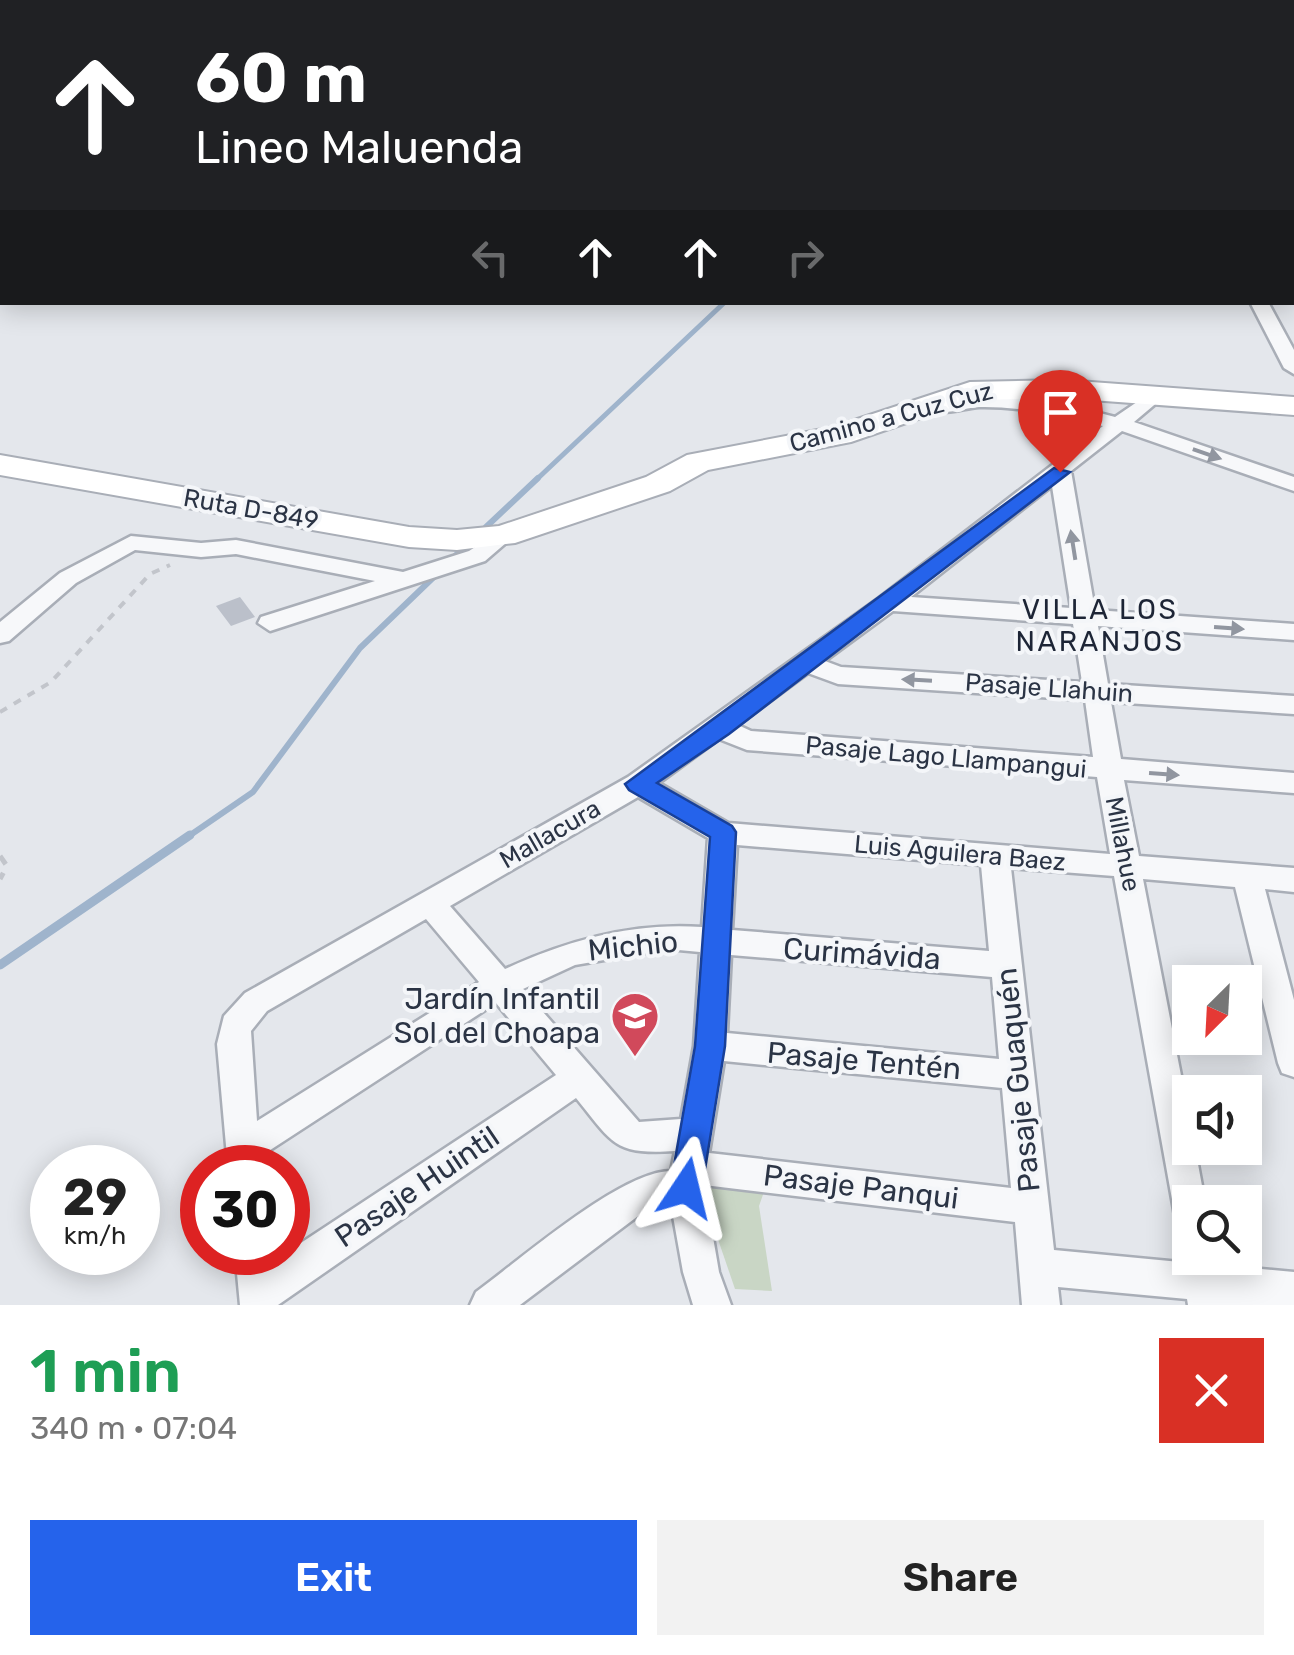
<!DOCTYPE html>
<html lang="en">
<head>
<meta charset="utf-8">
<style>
  :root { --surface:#fff; --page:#f2f2f2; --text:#222; --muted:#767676; --accent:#2563eb }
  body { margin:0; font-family:Rubik,sans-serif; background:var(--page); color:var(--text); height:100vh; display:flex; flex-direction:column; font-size:38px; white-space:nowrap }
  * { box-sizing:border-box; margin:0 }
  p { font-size:32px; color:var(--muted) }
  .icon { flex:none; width:55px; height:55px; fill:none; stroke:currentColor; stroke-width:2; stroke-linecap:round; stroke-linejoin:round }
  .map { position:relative; height:1305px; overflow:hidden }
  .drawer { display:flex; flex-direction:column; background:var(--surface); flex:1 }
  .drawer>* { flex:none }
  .top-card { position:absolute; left:0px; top:0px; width:1295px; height:305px; box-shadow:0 5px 25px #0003; background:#202124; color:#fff; overflow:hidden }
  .needle { width:65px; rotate:204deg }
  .buttons { position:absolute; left:1172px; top:965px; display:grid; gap:20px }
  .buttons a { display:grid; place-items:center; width:90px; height:90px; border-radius:0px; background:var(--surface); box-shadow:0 5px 25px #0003; font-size:50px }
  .speed { position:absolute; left:30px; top:1145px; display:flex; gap:20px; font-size:50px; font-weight:700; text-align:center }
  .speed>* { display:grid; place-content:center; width:130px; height:130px; border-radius:50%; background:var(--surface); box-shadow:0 5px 25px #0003; line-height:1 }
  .speed small { font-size:25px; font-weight:400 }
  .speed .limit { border:15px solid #d22; background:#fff; color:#111 }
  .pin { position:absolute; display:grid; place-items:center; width:85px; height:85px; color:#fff; margin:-102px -42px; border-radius:50% 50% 50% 0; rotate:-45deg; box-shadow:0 0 10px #0007 }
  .pin .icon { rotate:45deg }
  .me { position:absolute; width:110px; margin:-55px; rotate:10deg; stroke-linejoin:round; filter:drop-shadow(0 0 8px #0008) }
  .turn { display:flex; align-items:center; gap:35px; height:210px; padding:0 30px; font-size:45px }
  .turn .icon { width:130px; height:130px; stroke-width:2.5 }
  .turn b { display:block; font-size:70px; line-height:85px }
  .lanes { display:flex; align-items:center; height:95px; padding:0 30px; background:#0003; justify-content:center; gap:50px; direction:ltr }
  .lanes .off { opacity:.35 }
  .round { display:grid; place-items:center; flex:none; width:105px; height:105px; border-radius:0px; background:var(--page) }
  .head { display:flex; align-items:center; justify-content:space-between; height:170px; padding:0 30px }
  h1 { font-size:60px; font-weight:600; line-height:75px; color:#1e9e55 }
  .action { display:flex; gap:20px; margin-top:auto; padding:20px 30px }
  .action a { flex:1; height:115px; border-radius:0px; background:var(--accent); color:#fff; font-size:40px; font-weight:600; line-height:115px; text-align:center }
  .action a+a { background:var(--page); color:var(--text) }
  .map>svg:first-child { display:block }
  .green { fill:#c9d6c5 }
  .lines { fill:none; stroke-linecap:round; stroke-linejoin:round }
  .stream-far2 { stroke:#9fb4cc; stroke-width:5 }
  .stream-far1 { stroke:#9fb4cc; stroke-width:6 }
  .stream { stroke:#9fb4cc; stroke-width:9 }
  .building { fill:#bbc0ca }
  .service-casing { stroke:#a9aeb7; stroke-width:6 }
  .minor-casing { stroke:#a9aeb7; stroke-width:5 }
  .secondary-casing { stroke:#a9aeb7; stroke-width:4 }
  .primary-casing { stroke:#a3abb8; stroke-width:6 }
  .path-far1 { stroke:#c2c5cb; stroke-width:4; stroke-dasharray:8 8; stroke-linecap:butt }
  .path { stroke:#c2c5cb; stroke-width:5; stroke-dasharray:10 10; stroke-linecap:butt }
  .service { fill:#f7f8fa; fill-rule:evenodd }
  .minor { fill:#f7f8fa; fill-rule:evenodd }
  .secondary { fill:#fff; fill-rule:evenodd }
  .primary { fill:#fff; fill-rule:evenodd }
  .oneway { fill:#9196a0 }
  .route { fill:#2563eb; stroke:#184099; stroke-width:2.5 }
  .labels { text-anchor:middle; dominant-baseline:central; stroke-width:8; stroke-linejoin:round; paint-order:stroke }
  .street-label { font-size:25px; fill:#2b3445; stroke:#f4f6f9 }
  .neighbourhood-label { font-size:28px; letter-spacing:2.5px; fill:#1d2536; stroke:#f4f6f9 }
  .near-street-label { font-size:30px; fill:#2b3445; stroke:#f4f6f9 }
  .near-poi-label { font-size:30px; fill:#2b3445; stroke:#f4f6f9; text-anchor:end }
</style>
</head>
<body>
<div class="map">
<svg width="1294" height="1305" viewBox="0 0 1294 1305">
  <rect width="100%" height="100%" fill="#e4e7ec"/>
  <!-- green -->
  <path class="green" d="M 708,1185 L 766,1186 L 759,1206 L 772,1291 L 735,1289 L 709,1213 Z"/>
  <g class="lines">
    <!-- stream-far2 -->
    <path class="stream-far2" d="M 535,481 L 725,302"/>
    <!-- stream-far1 -->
    <path class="stream-far1" d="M 486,527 L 538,478
      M 450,561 L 461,550
      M 186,838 L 253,792 L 360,648 L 438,573"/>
    <!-- stream -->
    <path class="stream" d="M 0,965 L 190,835"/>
  </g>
  <!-- building -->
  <path class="building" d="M 240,597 L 255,617 L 231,626 L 216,606 Z"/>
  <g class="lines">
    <!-- service casing -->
    <g class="service-casing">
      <path id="service" d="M 923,0 L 930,0 L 931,2 L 925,2 Z
        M 1093,0 L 1099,0 L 1100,2 L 1094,2 Z"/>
    </g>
    <!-- minor casing -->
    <g class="minor-casing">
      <path id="minor" d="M 1250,302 L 1268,302 L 1294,350 L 1294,374 L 1284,368 Z
        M 1156,389 L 1166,395 L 1134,422 L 1294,477 L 1294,491 L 1122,431 L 1071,471 L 1095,610 L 1294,624 L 1294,640 L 1098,626 L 1108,684 L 1294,696 L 1294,714 L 1111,702 L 1121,759 L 1294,773 L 1294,793 L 1124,780 L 1139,856 L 1294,868 L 1294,892 L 1265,889 L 1294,1000 L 1294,1077 L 1282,1073 L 1278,1063 L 1235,887 L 1143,879 L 1190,1122 L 1190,1148 L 1195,1148 L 1205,1202 L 1190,1202 L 1190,1232 L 1177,1227 L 1114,876 L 1011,868 L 1054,1250 L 1180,1262 L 1185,1245 L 1190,1243 L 1190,1258 L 1216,1258 L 1218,1265 L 1294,1272 L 1294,1305 L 1188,1305 L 1187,1299 L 1058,1287 L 1060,1305 L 1022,1305 L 1015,1222 L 704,1185 L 719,1272 L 731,1305 L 693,1305 L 683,1272 L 671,1205 L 646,1210 L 520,1305 L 470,1305 L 476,1292 C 520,1260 621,1171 671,1171 L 675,1151 C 613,1155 613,1143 576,1098 L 278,1305 L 240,1305 L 235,1252 L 271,1252 L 272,1262 L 556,1075 L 496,1003 L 261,1156 L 262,1168 L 228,1168 L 217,1044 L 224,1016 L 245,993 L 628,777 L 879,598 L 1103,426 C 1063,416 1021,406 979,407 C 962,408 940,418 927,406 L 930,402 C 992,387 1055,401 1115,417 ZM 1052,486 L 1071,608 L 911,597 ZM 893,611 L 1073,624 L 1082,682 L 841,667 L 825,661 ZM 808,673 L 838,684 L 1085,700 L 1093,757 L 751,731 L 738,725 ZM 719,739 L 747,750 L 1097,777 L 1110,854 L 728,823 L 659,783 ZM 638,797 L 708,838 L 702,927 C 633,922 568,940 505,969 L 450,906 ZM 737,845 L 981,865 L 989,951 L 732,930 ZM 426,919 L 479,982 L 257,1121 L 251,1031 L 267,1011 ZM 668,949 L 700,952 L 694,1046 L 681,1119 L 639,1122 L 523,989 L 575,965 ZM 731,955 L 992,977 L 999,1059 L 727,1033 ZM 724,1061 L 1002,1088 L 1011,1188 L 709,1153 Z
        M 503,529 L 514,536 L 485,561 L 270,631 L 258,623 L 261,617 L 375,581 L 236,554 L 201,557 L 135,550 L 76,583 L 9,641 L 0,643 L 0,622 L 60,573 L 131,536 L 201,543 L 236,540 L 403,572 L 469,551 Z"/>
    </g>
    <!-- secondary casing -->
    <g class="secondary-casing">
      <path id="secondary" d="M 1064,380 L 1294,397 L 1294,415 L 1064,398 L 973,400 L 851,442 L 708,470 L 670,491 L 515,543 L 457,550 L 409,547 L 0,475 L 0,455 L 409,527 L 457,530 L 499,526 L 646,477 L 687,455 L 833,427 L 970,382 Z"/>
    </g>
    <!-- primary casing -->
    <g class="primary-casing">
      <path id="primary" d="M 0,0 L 12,0 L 14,2 L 2,2 L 0,8 Z
        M 1292,19 L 1294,19 L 1294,33 L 1292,33 Z"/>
    </g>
    <!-- path-far1 -->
    <path class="path-far1" d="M 0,712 L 51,682 L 150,574 L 170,565"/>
    <!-- path -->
    <path class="path" d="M 0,856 L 7,866 L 0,879"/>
    <!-- service -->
    <use href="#service" class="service"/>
    <!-- minor -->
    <use href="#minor" class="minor"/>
    <!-- secondary -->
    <use href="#secondary" class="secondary"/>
    <!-- primary -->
    <use href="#primary" class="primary"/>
  </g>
  <!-- one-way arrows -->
  <defs><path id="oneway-solid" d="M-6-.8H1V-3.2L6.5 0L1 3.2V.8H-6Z" transform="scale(2.5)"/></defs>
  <g class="oneway">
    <use href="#oneway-solid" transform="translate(1207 454) rotate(19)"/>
    <use href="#oneway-solid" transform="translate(1073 545) rotate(-99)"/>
    <use href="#oneway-solid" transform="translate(1229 628) rotate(4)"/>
    <use href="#oneway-solid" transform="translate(917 680) rotate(-177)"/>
    <use href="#oneway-solid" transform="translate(1164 774) rotate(4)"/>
  </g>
  <!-- route -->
  <path class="route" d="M 1054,468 L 1070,472 L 729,734 L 657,783 L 732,826 L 736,832 L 725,1046 L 702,1188 L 698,1199 L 686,1203 L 675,1199 L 670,1188 L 695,1046 L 710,837 L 629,790 L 625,784 Z"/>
  <!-- icons -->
  <defs>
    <g id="school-pin" transform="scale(2.5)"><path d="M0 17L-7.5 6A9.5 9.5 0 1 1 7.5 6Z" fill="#d1495b" stroke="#f4f6f9"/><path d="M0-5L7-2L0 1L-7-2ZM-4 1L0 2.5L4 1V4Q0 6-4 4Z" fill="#fff"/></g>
  </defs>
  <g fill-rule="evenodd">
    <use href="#school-pin" x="635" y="1016"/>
  </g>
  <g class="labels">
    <!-- street labels -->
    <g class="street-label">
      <text transform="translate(891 417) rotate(-15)">Camino a Cuz Cuz</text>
      <text transform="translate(251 509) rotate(10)">Ruta D-849</text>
      <text transform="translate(1049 688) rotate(4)">Pasaje Llahuin</text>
      <text transform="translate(946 757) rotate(5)">Pasaje Lago Llampangui</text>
      <text transform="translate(550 834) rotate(-30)">Mallacura</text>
      <text transform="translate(1123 844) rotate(79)">Millahue</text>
      <text transform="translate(960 853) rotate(5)">Luis Aguilera Baez</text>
    </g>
    <!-- neighbourhood labels -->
    <g class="neighbourhood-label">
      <text x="1100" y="609">VILLA LOS<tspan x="1100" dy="32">NARANJOS</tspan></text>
    </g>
    <!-- near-street labels -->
    <g class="near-street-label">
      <text transform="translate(633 946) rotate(-6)">Michio</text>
      <text transform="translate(862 954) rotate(4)">Curimávida</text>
      <text transform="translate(864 1061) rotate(5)">Pasaje Tentén</text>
      <text transform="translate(1018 1080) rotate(-96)">Pasaje Guaquén</text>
      <text transform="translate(417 1187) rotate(-34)">Pasaje Huintil</text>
      <text transform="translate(861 1187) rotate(7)">Pasaje Panqui</text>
    </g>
    <!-- near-poi labels -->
    <g class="near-poi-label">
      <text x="600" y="999">Jardín Infantil<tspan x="600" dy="34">Sol del Choapa</tspan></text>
    </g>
  </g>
</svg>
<div class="buttons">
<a><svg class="needle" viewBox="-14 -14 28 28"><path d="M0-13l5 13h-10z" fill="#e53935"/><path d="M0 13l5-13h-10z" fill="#767676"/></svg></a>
<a><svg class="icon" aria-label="sound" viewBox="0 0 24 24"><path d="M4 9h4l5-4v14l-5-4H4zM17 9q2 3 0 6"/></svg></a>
<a><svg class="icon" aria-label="search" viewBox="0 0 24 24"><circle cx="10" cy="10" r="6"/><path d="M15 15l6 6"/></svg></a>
</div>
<div class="speed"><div>29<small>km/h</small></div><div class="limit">30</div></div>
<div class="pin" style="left:1060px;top:472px;background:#d93025"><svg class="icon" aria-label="arrive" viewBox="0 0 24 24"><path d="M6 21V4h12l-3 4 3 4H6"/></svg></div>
<svg class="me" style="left:686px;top:1188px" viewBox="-20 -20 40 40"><path d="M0-17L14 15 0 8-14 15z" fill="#2563eb" stroke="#fff" stroke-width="4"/></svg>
<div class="top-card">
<div class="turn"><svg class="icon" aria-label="ahead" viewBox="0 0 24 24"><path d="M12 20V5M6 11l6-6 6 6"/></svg><div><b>60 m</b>Lineo Maluenda</div></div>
<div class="lanes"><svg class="icon off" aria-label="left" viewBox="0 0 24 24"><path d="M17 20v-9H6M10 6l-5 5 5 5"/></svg><svg class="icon" aria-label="ahead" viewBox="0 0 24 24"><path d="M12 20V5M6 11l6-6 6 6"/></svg><svg class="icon" aria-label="ahead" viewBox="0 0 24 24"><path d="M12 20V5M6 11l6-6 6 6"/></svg><svg class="icon off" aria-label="right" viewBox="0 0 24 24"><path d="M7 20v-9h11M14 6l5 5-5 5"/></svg></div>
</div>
</div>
<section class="drawer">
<div class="head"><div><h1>1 min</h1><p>340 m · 07:04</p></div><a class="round" style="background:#d93025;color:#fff"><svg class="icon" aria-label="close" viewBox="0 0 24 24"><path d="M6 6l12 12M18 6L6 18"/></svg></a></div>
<div class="action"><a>Exit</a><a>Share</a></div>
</section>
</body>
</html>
